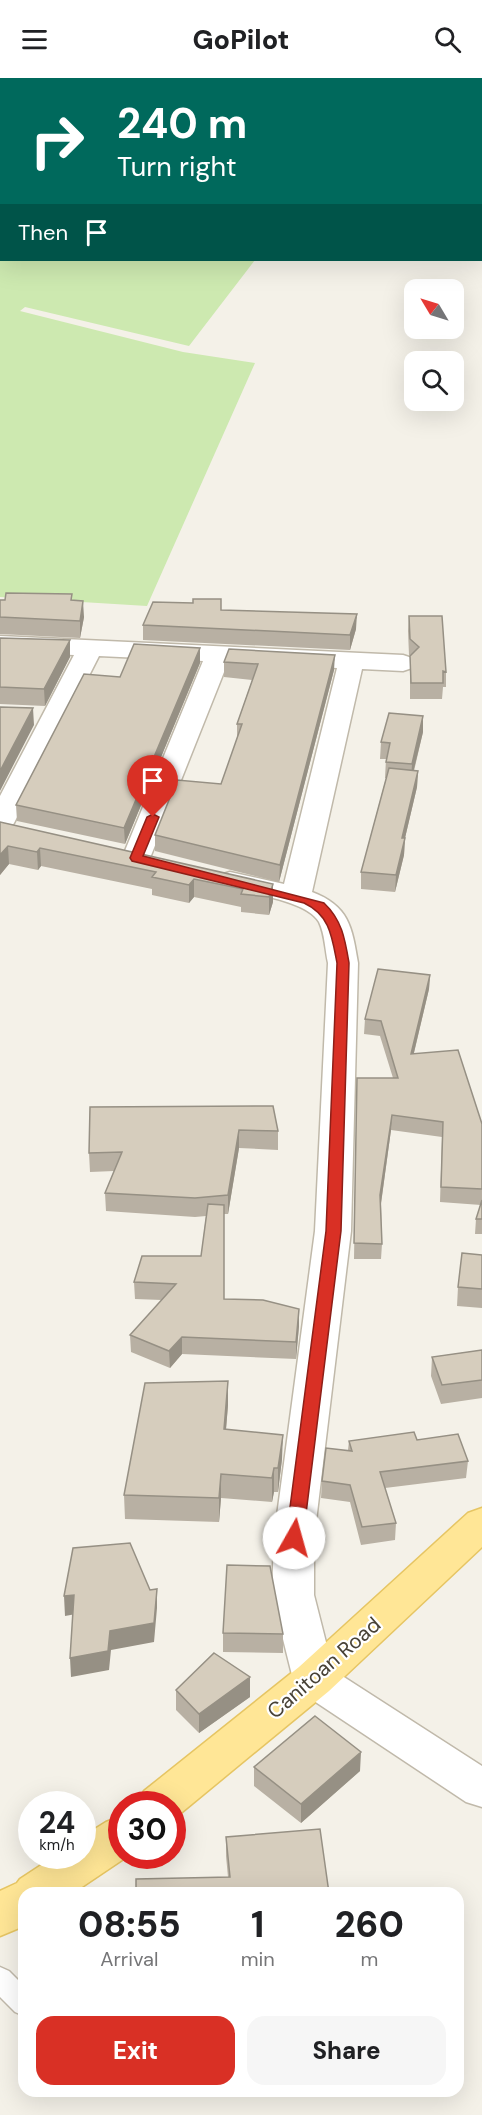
<!DOCTYPE html>
<html lang="en">
<head>
<meta charset="utf-8">
<style>
  :root { --surface:#fff; --page:#f6f6f6; --text:#202124; --muted:#757577; --accent:#d93025 }
  body { margin:0; font-family:"DM Sans",sans-serif; background:var(--page); color:var(--text); height:100vh; display:flex; flex-direction:column; font-size:22px; white-space:nowrap }
  * { box-sizing:border-box; margin:0 }
  p { font-size:20px; color:var(--muted) }
  .icon { flex:none; width:33px; height:33px; fill:none; stroke:currentColor; stroke-width:2; stroke-linecap:round; stroke-linejoin:round }
  .map { position:relative; flex:1; overflow:hidden }
  .panel { position:absolute; left:18px; top:1809px; width:446px; height:210px; display:flex; flex-direction:column; background:var(--surface); border-radius:18px; box-shadow:0 6px 24px #0002 }
  .panel>* { flex:none }
  .guide { position:absolute; left:0px; top:0px; width:483px; height:183px; box-shadow:0 6px 24px #0002; background:#00695c; color:#fff; overflow:hidden }
  .needle { width:39px; rotate:308deg }
  .controls { position:absolute; left:404px; top:201px; display:grid; gap:12px }
  .controls a { display:grid; place-items:center; width:60px; height:60px; border-radius:12px; background:var(--surface); box-shadow:0 6px 24px #0002; font-size:30px }
  .speed { position:absolute; left:18px; top:1713px; display:flex; gap:12px; font-size:30px; font-weight:700; text-align:center }
  .speed>* { display:grid; place-content:center; width:78px; height:78px; border-radius:50%; background:var(--surface); box-shadow:0 6px 24px #0002; line-height:1 }
  .speed small { font-size:15px; font-weight:400 }
  .speed .limit { border:9px solid #d22; background:#fff; color:#111 }
  .pin { position:absolute; display:grid; place-items:center; width:51px; height:51px; color:#fff; margin:-62px -26px; border-radius:50% 50% 50% 0; rotate:-45deg; box-shadow:0 0 6px #0007 }
  .pin .icon { rotate:45deg }
  .me { position:absolute; width:66px; margin:-33px; rotate:7deg; stroke-linejoin:round; filter:drop-shadow(0 0 4px #0008) }
  .turn { display:flex; align-items:center; gap:21px; height:126px; padding:0 18px; font-size:27px }
  .turn .icon { width:78px; height:78px; stroke-width:2.5 }
  .turn b { display:block; font-size:42px; line-height:51px }
  .then { display:flex; align-items:center; height:57px; padding:0 18px; background:#0003; gap:12px; font-size:22px }
  .eta { display:flex; justify-content:space-evenly; align-items:center; height:102px; text-align:center }
  .eta b { font-size:36px; font-weight:800; line-height:42px }
  .button { display:flex; gap:12px; margin-top:auto; padding:12px 18px }
  .button a { flex:1; height:69px; border-radius:18px; background:var(--accent); color:#fff; font-size:24px; font-weight:800; line-height:69px; text-align:center }
  .button a+a { background:var(--page); color:var(--text) }
  header { display:flex; justify-content:space-between; align-items:center; height:78px; padding:0 18px; background:var(--surface); font-size:27px; font-weight:800 }
  .map>svg:first-child { display:block }
  .green { fill:#cde9b0 }
  .lines { fill:none; stroke-linecap:round; stroke-linejoin:round }
  .river { fill:#a3cef2; fill-rule:evenodd }
  .lane-casing { stroke:#c0b9aa; stroke-width:3 }
  .street-casing { stroke:#c0b9aa; stroke-width:3 }
  .primary-casing { stroke:#e6c563; stroke-width:3 }
  .lane { fill:#fff; fill-rule:evenodd }
  .street { fill:#fff; fill-rule:evenodd }
  .primary { fill:#ffe696; fill-rule:evenodd }
  .wall { fill:#b8b0a3 }
  .shaded-wall { fill:#969084 }
  .building { fill:#d6cdbd; stroke:#969084; stroke-width:1.5 }
  .route { fill:#d93025; stroke:#8d1f18; stroke-width:1.5 }
  .labels { text-anchor:middle; dominant-baseline:central; stroke-width:4.5; stroke-linejoin:round; paint-order:stroke }
  .near-street-label { font-size:21px; fill:#484236; stroke:#fff }
</style>
</head>
<body>
<header><svg class="icon" aria-label="menu" viewBox="0 0 24 24"><path d="M4 6h16M4 12h16M4 18h16"/></svg>GoPilot<svg class="icon" aria-label="search" viewBox="0 0 24 24"><circle cx="10" cy="10" r="6"/><path d="M15 15l6 6"/></svg></header>
<div class="map">
<svg width="482" height="2037" viewBox="0 0 482 2037">
  <rect width="100%" height="100%" fill="#f4f1e8"/>
  <!-- green -->
  <path class="green" d="M 0,173 L 2,182 L 255,182 L 189,268 L 25,229 L 20,233 L 183,274 L 255,285 L 147,528 L 0,519 Z"/>
  <g class="lines">
    <!-- river -->
    <path class="river" d="M 0,17 L 2,17 L 2,35 L 0,35 Z"/>
    <!-- lane casing -->
    <g class="lane-casing">
      <path id="lane" d="M 0,1889 L 9,1893 L 24,1908 L 24,1938 L 15,1934 L 0,1919 Z"/>
    </g>
    <!-- street casing -->
    <g class="street-casing">
      <path id="street" d="M 0,558 L 403,577 L 412,580 L 416,585 L 412,590 L 403,593 L 362,591 L 312,814 C 349,828 352,849 358,885 L 351,1153 L 314,1460 L 314,1517 L 333,1592 L 482,1688 L 482,1729 L 466,1724 L 299,1613 L 293,1601 L 272,1517 L 274,1460 L 315,1153 L 328,885 C 325,872 325,856 319,844 C 306,821 244,815 220,809 L 215,803 L 220,797 L 230,794 L 284,806 L 337,590 L 228,584 L 150,780 L 146,786 L 136,789 L 126,786 L 122,780 L 203,583 L 99,578 L 14,745 L 10,751 L 0,753 L 0,718 L 74,577 L 0,574 Z"/>
    </g>
    <!-- primary casing -->
    <g class="primary-casing">
      <path id="primary" d="M 482,1430 L 482,1469 L 329,1613 L 176,1739 L 172,1740 L 172,1726 L 138,1726 L 144,1713 L 299,1589 L 468,1435 Z
        M 122,1738 L 122,1778 L 128,1778 L 73,1815 L 24,1815 L 24,1848 L 0,1858 L 0,1813 L 17,1805 L 20,1801 L 55,1778 L 82,1778 L 82,1759 L 106,1744 Z"/>
    </g>
    <!-- lane -->
    <use href="#lane" class="lane"/>
    <!-- street -->
    <use href="#street" class="street"/>
    <!-- primary -->
    <use href="#primary" class="primary"/>
  </g>
  <!-- wall -->
  <path class="wall" d="M 2,140 L 2,168 L 0,168 L 0,141 Z
    M 72,516 L 72,522 L 84,539 L 80,560 L 0,556 L 0,522 Z
    M 221,532 L 356,551 L 350,572 L 143,562 L 143,547 Z
    M 409,538 L 446,594 L 446,609 L 443,609 L 442,621 L 410,621 L 410,578 L 409,577 L 408,553 Z
    M 0,560 L 70,562 L 70,579 L 45,628 L 0,626 Z
    M 224,584 L 334,592 L 279,804 L 155,773 L 155,757 L 221,706 L 237,661 L 237,646 L 252,602 L 224,599 Z
    M 200,585 L 125,766 L 17,743 L 16,727 L 120,599 Z
    M 423,654 L 414,693 L 418,693 L 417,709 L 405,760 L 404,777 L 395,814 L 361,811 L 361,794 L 386,700 L 385,700 L 386,681 L 380,681 L 381,664 Z
    M 0,744 L 273,806 L 273,824 L 269,837 L 241,834 L 241,829 L 194,819 L 189,825 L 152,817 L 152,811 L 41,788 L 38,792 L 9,786 L 0,797 Z
    M 430,897 L 429,911 L 414,975 L 482,1046 L 482,1156 L 475,1156 L 476,1141 L 481,1127 L 440,1124 L 442,1059 L 391,1052 L 381,1126 L 382,1166 L 381,1181 L 354,1181 L 357,1000 L 393,1000 L 380,958 L 364,956 L 365,941 Z
    M 90,1029 L 278,1053 L 278,1072 L 239,1070 L 228,1136 L 224,1136 L 224,1221 L 299,1231 L 299,1248 L 296,1281 L 182,1276 L 170,1290 L 131,1274 L 130,1257 L 162,1222 L 135,1221 L 134,1204 L 201,1178 L 206,1138 L 195,1139 L 106,1133 L 105,1115 L 114,1093 L 90,1094 L 89,1075 Z
    M 482,1177 L 482,1230 L 457,1228 L 458,1209 Z
    M 482,1272 L 482,1320 L 441,1326 L 431,1298 L 432,1279 Z
    M 228,1303 L 228,1327 L 226,1351 L 282,1381 L 278,1414 L 274,1414 L 272,1424 L 221,1420 L 219,1444 L 125,1441 L 124,1417 Z
    M 417,1362 L 468,1383 L 466,1400 L 385,1410 L 396,1445 L 395,1462 L 361,1467 L 350,1424 L 321,1420 L 322,1403 L 348,1372 L 349,1363 Z
    M 223,1555 L 283,1556 L 283,1575 L 223,1574 Z
    M 250,1599 L 250,1619 L 199,1655 L 176,1632 L 176,1612 Z
    M 254,1689 L 360,1693 L 301,1745 L 254,1708 Z
    M 226,1759 L 329,1815 L 228,1799 L 226,1778 Z"/>
  <!-- shaded-wall -->
  <path class="shaded-wall" d="M 2,59 L 2,68 L 0,68 L 0,60 Z
    M 0,98 L 2,98 L 2,106 L 0,106 Z
    M 2,127 L 2,136 L 0,137 L 0,128 Z
    M 83,523 L 84,539 L 80,560 L 80,543 Z
    M 357,536 L 356,551 L 350,572 L 350,557 Z
    M 70,562 L 70,579 L 45,628 L 44,611 Z
    M 200,570 L 200,585 L 125,766 L 124,750 Z
    M 335,577 L 334,592 L 279,804 L 280,787 Z
    M 33,630 L 34,647 L 0,713 L 0,693 Z
    M 423,638 L 423,654 L 411,703 L 412,686 Z
    M 418,693 L 417,709 L 401,777 L 402,760 Z
    M 405,760 L 404,777 L 395,814 L 396,797 Z
    M 8,768 L 9,786 L 0,797 L 0,777 Z
    M 40,770 L 41,788 L 38,792 L 37,774 Z
    M 194,801 L 194,819 L 189,825 L 189,807 Z
    M 273,806 L 273,824 L 269,837 L 269,819 Z
    M 430,897 L 429,911 L 410,991 L 411,976 Z
    M 392,1037 L 391,1052 L 380,1132 L 380,1117 Z
    M 239,1052 L 239,1070 L 228,1136 L 228,1117 Z
    M 299,1231 L 299,1248 L 296,1281 L 296,1264 Z
    M 182,1259 L 182,1276 L 170,1290 L 169,1273 Z
    M 228,1303 L 228,1327 L 224,1375 L 224,1351 Z
    M 283,1357 L 282,1381 L 278,1414 L 278,1390 Z
    M 274,1390 L 274,1414 L 272,1424 L 272,1400 Z
    M 221,1396 L 221,1420 L 219,1444 L 219,1420 Z
    M 157,1511 L 157,1530 L 154,1564 L 111,1572 L 109,1592 L 71,1599 L 70,1580 L 110,1553 Z
    M 74,1517 L 76,1536 L 65,1538 L 64,1518 Z
    M 250,1599 L 250,1619 L 199,1655 L 199,1636 Z
    M 361,1674 L 360,1693 L 301,1745 L 301,1726 Z"/>
  <!-- building -->
  <path class="building" d="M 0,72 L 2,72 L 2,98 L 0,98 Z
    M 0,119 L 2,119 L 2,127 L 0,128 Z
    M 2,140 L 2,160 L 0,160 L 0,141 Z
    M 6,515 L 72,516 L 71,522 L 83,523 L 80,543 L 0,539 L 0,522 L 5,522 Z
    M 193,521 L 221,521 L 221,532 L 357,536 L 350,557 L 143,547 L 153,524 L 193,525 Z
    M 409,538 L 442,538 L 446,594 L 443,593 L 443,605 L 411,605 L 410,578 L 419,569 L 410,561 Z
    M 0,560 L 70,562 L 44,611 L 0,609 Z
    M 134,566 L 200,570 L 124,750 L 16,727 L 84,596 L 120,599 Z
    M 229,571 L 335,577 L 280,787 L 155,757 L 177,702 L 221,706 L 242,646 L 237,646 L 258,586 L 224,584 Z
    M 0,629 L 33,630 L 0,693 Z
    M 389,635 L 423,638 L 412,686 L 386,684 L 390,665 L 381,664 Z
    M 389,690 L 418,693 L 402,760 L 405,760 L 396,797 L 361,794 Z
    M 0,744 L 273,806 L 269,819 L 241,816 L 243,811 L 194,801 L 189,807 L 152,799 L 156,794 L 40,770 L 37,774 L 8,768 L 0,777 Z
    M 378,891 L 430,897 L 411,976 L 458,972 L 482,1046 L 482,1111 L 441,1109 L 443,1044 L 392,1037 L 380,1117 L 382,1166 L 354,1165 L 357,1000 L 398,1000 L 381,943 L 365,941 Z
    M 273,1028 L 278,1053 L 239,1052 L 228,1117 L 195,1120 L 105,1115 L 122,1074 L 89,1075 L 90,1029 Z
    M 482,1122 L 482,1141 L 476,1141 Z
    M 208,1126 L 224,1127 L 224,1221 L 263,1222 L 299,1231 L 296,1264 L 182,1259 L 169,1273 L 130,1257 L 176,1206 L 134,1204 L 142,1178 L 201,1178 Z
    M 462,1175 L 482,1177 L 482,1211 L 458,1209 Z
    M 482,1272 L 482,1302 L 442,1307 L 432,1279 Z
    M 228,1303 L 224,1351 L 283,1357 L 278,1390 L 274,1390 L 272,1400 L 221,1396 L 219,1420 L 124,1417 L 145,1305 Z
    M 414,1354 L 417,1362 L 458,1356 L 468,1383 L 380,1394 L 396,1445 L 362,1449 L 350,1407 L 322,1403 L 326,1370 L 352,1373 L 349,1363 Z
    M 130,1465 L 150,1512 L 157,1511 L 154,1545 L 110,1553 L 108,1573 L 70,1580 L 74,1517 L 64,1518 L 73,1470 Z
    M 227,1487 L 270,1488 L 283,1556 L 223,1555 Z
    M 214,1575 L 250,1599 L 199,1636 L 176,1612 Z
    M 315,1638 L 361,1674 L 301,1726 L 254,1689 Z
    M 320,1751 L 329,1815 L 136,1815 L 136,1801 L 230,1799 L 226,1759 Z"/>
  <!-- route -->
  <path class="route" d="M 153,736 L 159,739 L 143,778 L 324,825 C 342,842 345,861 349,885 L 341,1153 L 303,1460 L 294,1466 L 286,1460 L 326,1153 L 337,885 C 332,859 330,837 304,825 L 132,783 L 130,780 L 147,739 Z"/>
  <g class="labels">
    <!-- near-street labels -->
    <g class="near-street-label">
      <text transform="translate(324 1590) rotate(-41)">Canitoan Road</text>
    </g>
  </g>
</svg>
<div class="controls">
<a><svg class="needle" viewBox="-14 -14 28 28"><path d="M0-13l5 13h-10z" fill="#e53935"/><path d="M0 13l5-13h-10z" fill="#757577"/></svg></a>
<a><svg class="icon" aria-label="search" viewBox="0 0 24 24"><circle cx="10" cy="10" r="6"/><path d="M15 15l6 6"/></svg></a>
</div>
<div class="speed"><div>24<small>km/h</small></div><div class="limit">30</div></div>
<div class="pin" style="left:153px;top:739px;background:#d93025"><svg class="icon" aria-label="arrive" viewBox="0 0 24 24"><path d="M6 21V4h12l-3 4 3 4H6"/></svg></div>
<svg class="me" style="left:294px;top:1460px" viewBox="-20 -20 40 40"><circle r="19" fill="#fff"/><path d="M0-13L10 11 0 6-10 11z" fill="#d93025"/></svg>
<div class="guide">
<div class="turn"><svg class="icon" aria-label="right" viewBox="0 0 24 24"><path d="M7 20v-9h11M14 6l5 5-5 5"/></svg><div><b>240 m</b>Turn right</div></div>
<div class="then">Then<svg class="icon" aria-label="arrive" viewBox="0 0 24 24"><path d="M6 21V4h12l-3 4 3 4H6"/></svg></div>
</div>
<section class="panel">
<div class="eta">
<div><b>08:55</b><p>Arrival</p></div>
<div><b>1</b><p>min</p></div>
<div><b>260</b><p>m</p></div>
</div>
<div class="button"><a>Exit</a><a>Share</a></div>
</section>
</div>
</body>
</html>
